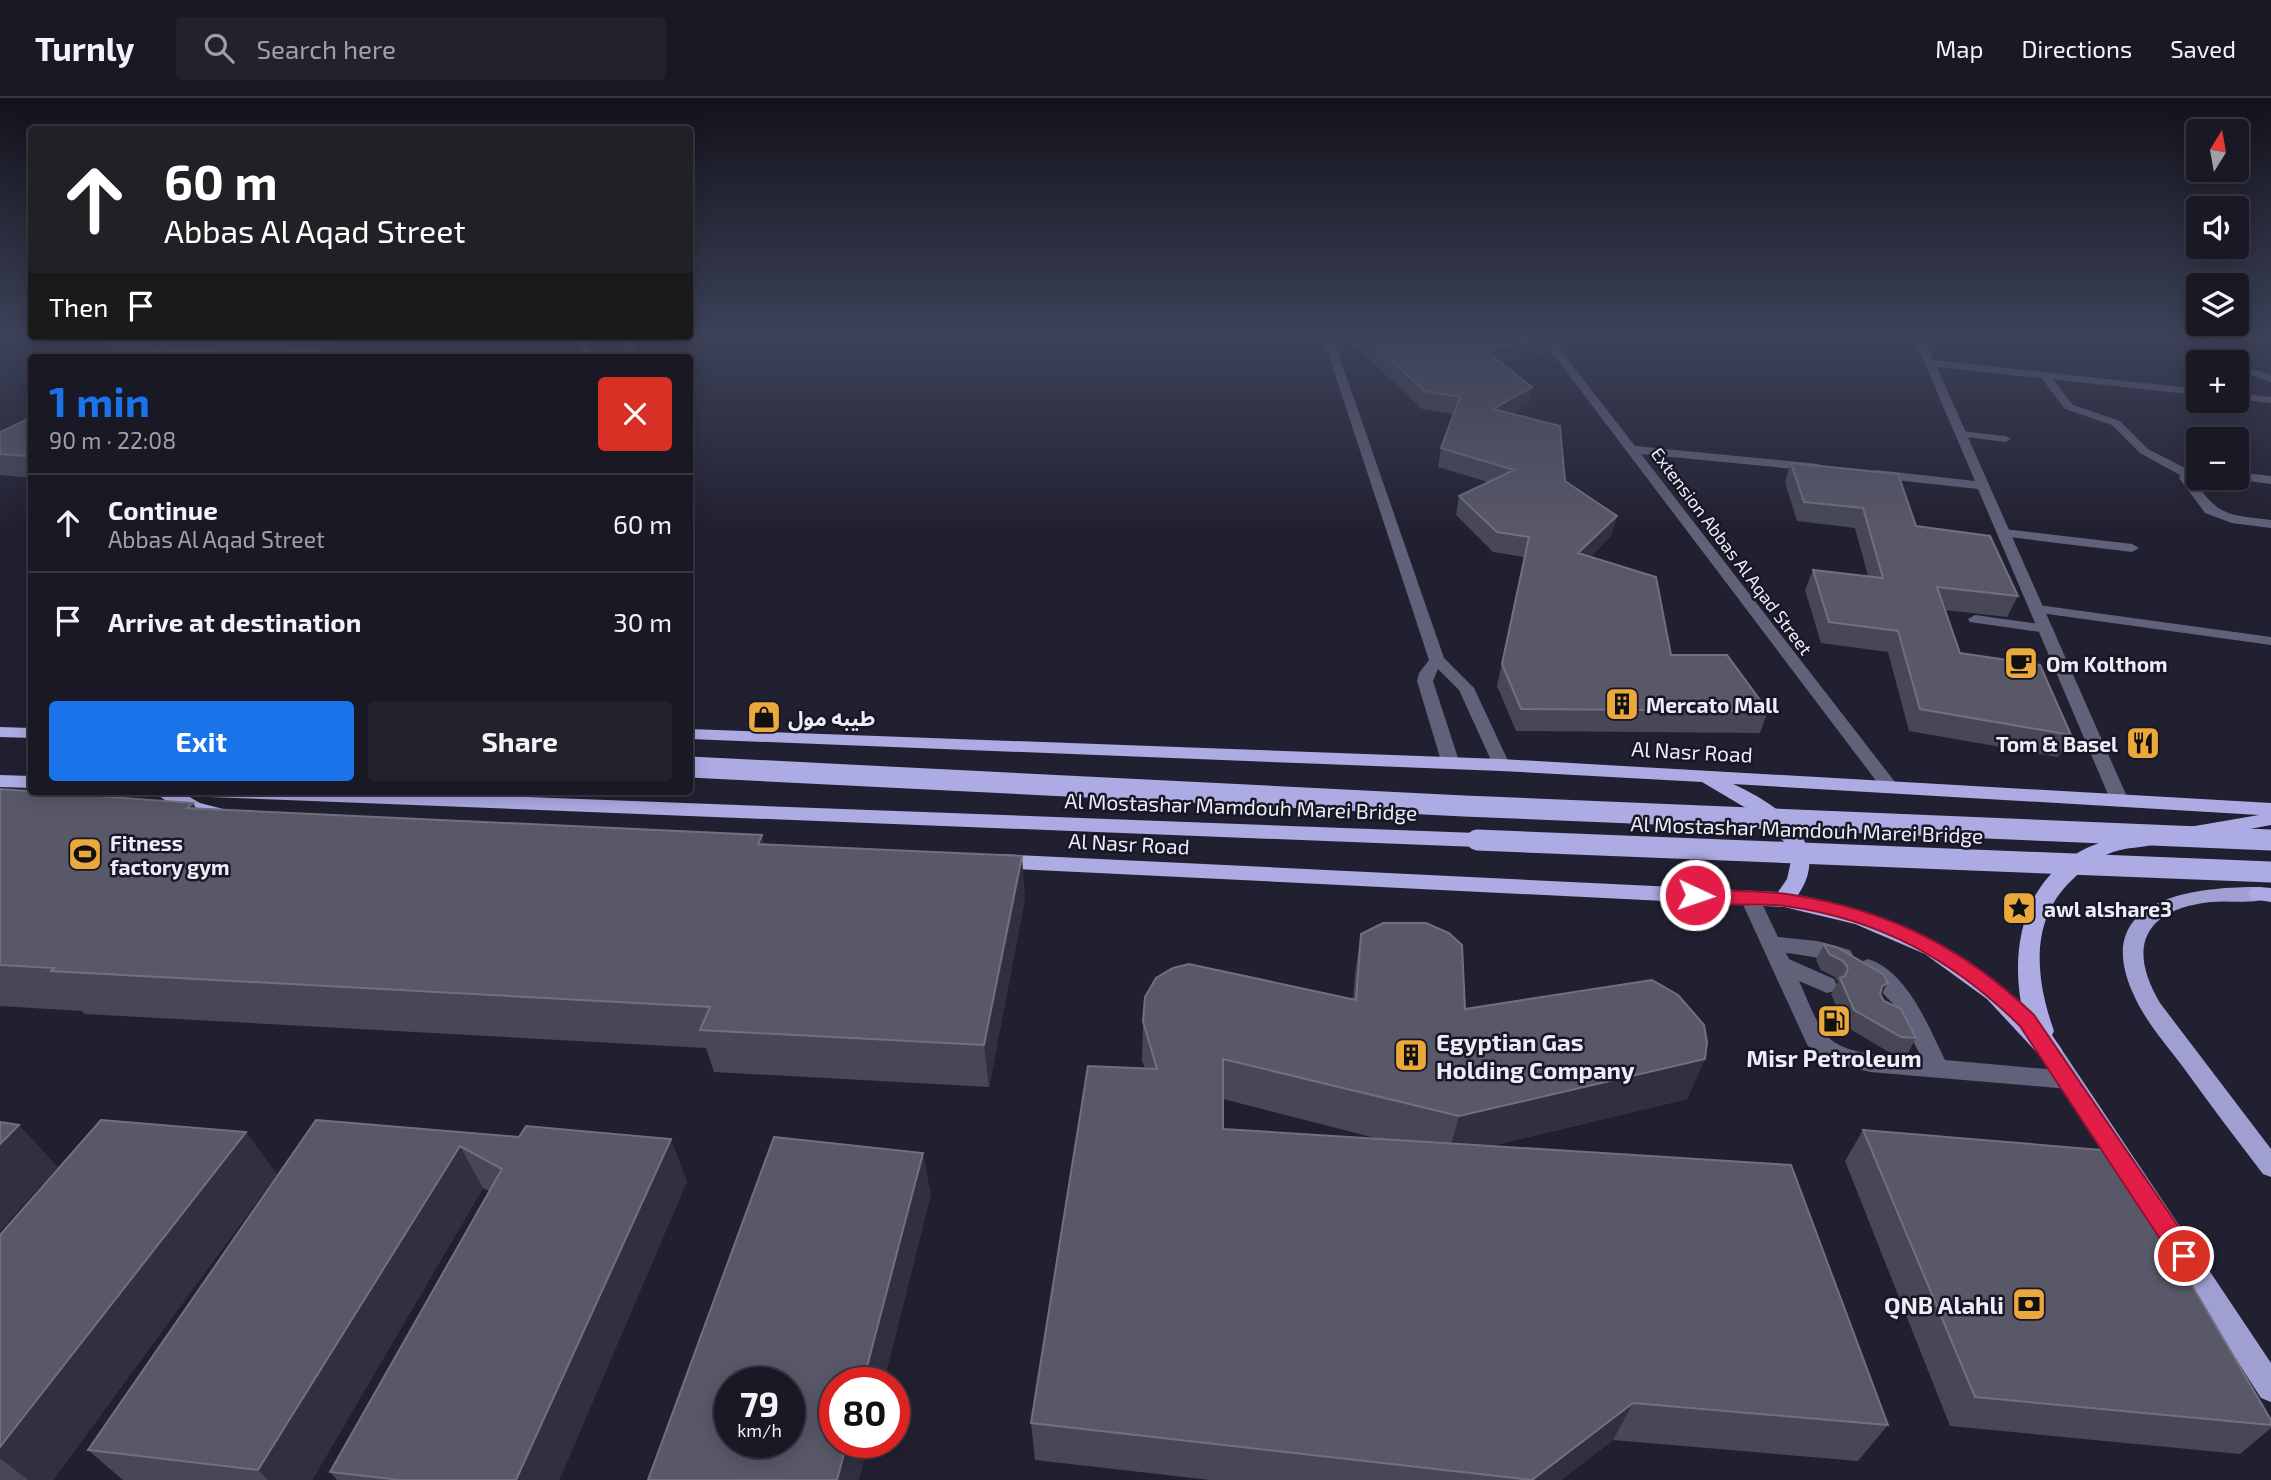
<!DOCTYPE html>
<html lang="en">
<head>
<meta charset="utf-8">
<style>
  :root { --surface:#191824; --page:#22212c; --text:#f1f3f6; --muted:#9fa0a6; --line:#373741; --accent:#1a73e8 }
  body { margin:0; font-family:"Exo 2","Noto Sans Arabic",sans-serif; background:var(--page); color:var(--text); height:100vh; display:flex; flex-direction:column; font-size:26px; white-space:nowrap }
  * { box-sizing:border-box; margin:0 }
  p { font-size:23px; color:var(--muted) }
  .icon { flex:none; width:38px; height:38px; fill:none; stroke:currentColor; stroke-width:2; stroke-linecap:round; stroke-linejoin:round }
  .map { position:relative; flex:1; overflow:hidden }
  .sheet { position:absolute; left:28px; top:256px; width:665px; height:441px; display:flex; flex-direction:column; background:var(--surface); border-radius:7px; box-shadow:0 4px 18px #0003,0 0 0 2px var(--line) }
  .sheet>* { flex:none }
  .banner { position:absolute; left:28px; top:28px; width:665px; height:214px; border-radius:7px; box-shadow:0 4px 18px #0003,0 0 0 2px var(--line); background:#202124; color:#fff; overflow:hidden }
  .needle { width:46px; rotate:11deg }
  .buttons { position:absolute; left:2186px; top:21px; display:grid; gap:14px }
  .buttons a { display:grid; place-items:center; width:63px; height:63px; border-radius:7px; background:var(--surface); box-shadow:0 4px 18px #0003,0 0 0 2px var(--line); font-size:35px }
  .speed { position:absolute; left:714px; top:1269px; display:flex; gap:14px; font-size:35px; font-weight:700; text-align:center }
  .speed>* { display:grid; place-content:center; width:91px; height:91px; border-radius:50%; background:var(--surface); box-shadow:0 4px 18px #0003,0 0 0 2px var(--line); line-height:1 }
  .speed small { font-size:18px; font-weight:400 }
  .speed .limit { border:10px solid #d22; background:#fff; color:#111 }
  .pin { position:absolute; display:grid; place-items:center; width:60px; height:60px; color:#fff; margin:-30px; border:4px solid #fff; border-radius:50%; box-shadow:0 2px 7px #0007 }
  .me { position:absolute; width:77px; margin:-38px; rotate:93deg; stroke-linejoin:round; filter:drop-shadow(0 0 5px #0008) }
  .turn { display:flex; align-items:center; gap:24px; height:147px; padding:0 21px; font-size:32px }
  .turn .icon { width:91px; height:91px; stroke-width:2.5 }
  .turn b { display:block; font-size:49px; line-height:60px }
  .then { display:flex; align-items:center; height:66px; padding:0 21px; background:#0003; gap:14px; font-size:26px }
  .round { display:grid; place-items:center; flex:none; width:74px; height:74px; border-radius:7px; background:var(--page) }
  .overview { display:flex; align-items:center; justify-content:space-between; height:119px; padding:0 21px }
  h1 { font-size:42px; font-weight:700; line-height:52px; color:var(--accent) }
  .cta { display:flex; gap:14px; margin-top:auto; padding:14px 21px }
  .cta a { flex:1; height:80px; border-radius:7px; background:var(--accent); color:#fff; font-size:28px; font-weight:700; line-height:80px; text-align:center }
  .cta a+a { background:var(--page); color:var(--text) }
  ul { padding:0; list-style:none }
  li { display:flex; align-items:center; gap:21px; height:98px; padding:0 21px; border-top:2px solid var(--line) }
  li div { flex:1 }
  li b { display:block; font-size:26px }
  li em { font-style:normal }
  header { display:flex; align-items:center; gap:42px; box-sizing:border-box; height:98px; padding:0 35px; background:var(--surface); border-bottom:2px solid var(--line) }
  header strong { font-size:33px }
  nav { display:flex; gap:38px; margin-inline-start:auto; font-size:24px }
  .search { width:490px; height:63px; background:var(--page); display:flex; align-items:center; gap:18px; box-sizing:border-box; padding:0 24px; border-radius:7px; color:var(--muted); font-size:26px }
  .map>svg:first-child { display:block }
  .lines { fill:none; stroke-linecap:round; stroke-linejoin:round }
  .service { fill:#616179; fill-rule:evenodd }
  .minor { fill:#616179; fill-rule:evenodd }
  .primary { fill:#a09fd2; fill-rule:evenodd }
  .trunk { fill:#acabe4; fill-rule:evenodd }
  .trunk-bridge { stroke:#acabe4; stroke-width:21 }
  .wall { fill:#474757; fill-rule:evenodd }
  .shaded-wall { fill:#313040 }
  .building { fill:#595868; stroke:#70707f; stroke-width:2; fill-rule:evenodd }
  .route { fill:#e11d48; stroke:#92132f; stroke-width:2 }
  .labels { text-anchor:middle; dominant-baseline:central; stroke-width:5; stroke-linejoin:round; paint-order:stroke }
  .far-street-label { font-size:18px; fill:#ededf8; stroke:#181726 }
  .poi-label { font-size:21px; font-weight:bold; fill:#ededf8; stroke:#181726; text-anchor:start }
  .street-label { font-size:21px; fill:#ededf8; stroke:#181726 }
  .near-poi-label { font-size:24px; font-weight:bold; fill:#ededf8; stroke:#181726; text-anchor:start }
</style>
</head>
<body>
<header>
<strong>Turnly</strong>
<div class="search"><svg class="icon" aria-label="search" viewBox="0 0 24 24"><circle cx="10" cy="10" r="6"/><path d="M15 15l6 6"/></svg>Search here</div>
<nav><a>Map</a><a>Directions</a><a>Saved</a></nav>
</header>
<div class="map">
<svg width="2271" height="1382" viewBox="0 0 2271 1382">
  <rect width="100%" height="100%" fill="#212030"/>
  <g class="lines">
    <!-- service -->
    <path class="service" d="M 579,240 L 589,240 L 592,259 L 582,259 Z
      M 621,240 L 631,240 L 637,259 L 627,259 Z
      M 2192,240 L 2204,240 L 2232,264 L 2221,264 Z
      M 2236,265 L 2271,277 L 2271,284 L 2236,272 Z
      M 2040,275 L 2048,275 L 2073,307 L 2120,323 L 2148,351 L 2189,372 L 2198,371 L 2198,377 L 2191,380 C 2221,419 2224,416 2271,422 L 2271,430 L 2232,425 L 2205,415 L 2179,380 L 2180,377 L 2140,355 L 2112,327 L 2065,311 L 2039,277 Z
      M 1962,333 L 2005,338 L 2011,341 L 2005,344 L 1958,338 L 1956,336 Z
      M 2236,374 L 2271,378 L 2271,386 L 2232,381 L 2236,380 Z
      M 2005,431 L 2132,446 L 2139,450 L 2132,454 L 2000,438 L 1998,435 Z
      M 2038,507 L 2271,539 L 2271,547 L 2033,514 L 2031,511 Z
      M 1975,517 L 2047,527 L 2054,531 L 2047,535 L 1970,524 L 1968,521 Z
      M 1750,793 L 1757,795 L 1778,839 L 1817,843 L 1850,852 L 1853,857 L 1850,862 C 1841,865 1800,856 1786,855 L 1789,861 L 1834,881 L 1837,887 L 1834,893 L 1827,895 L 1799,883 C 1807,900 1813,918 1823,933 C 1839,959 1894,958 1922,960 L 1894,907 L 1858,869 L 1861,864 L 1868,861 C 1908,874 1928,928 1945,962 L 2069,973 L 2077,976 L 2080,982 L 2077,988 L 2069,991 L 1870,974 L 1833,964 L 1808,948 L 1805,942 L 1740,800 L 1743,795 Z"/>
    <!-- minor -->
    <path class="minor" d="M 1323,240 L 1333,240 L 1444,560 L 1474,590 L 1510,667 L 1507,671 L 1495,671 L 1459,592 L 1438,571 L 1433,583 L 1460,666 L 1451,671 L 1442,666 L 1417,583 L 1419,575 L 1429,562 Z
      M 1541,240 L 1551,240 L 1635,348 L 1819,366 L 1821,369 L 1815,373 L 1641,356 L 1895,684 L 1898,688 L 1895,692 L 1883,692 Z
      M 1914,240 L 1924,240 L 1934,262 L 2198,291 L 2198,297 L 1937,269 L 2128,701 L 2125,705 L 2119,707 L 2110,701 L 1978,391 L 1877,380 L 1871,376 L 1877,372 L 1975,383 Z
      M 2236,295 L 2271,299 L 2271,305 L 2236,301 Z"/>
    <!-- primary -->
    <path class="primary" d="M 2259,789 L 2266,791 L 2269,796 L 2266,801 C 2249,806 2229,802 2211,804 C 2145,811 2126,848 2160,905 L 2271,1051 L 2271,1079 L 2263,1076 C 2236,1041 2209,1005 2183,969 C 2165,945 2144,922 2132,893 C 2092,800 2193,789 2259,789 Z
      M 2050,943 L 2058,946 L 2271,1265 L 2271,1304 L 2261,1300 L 2042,958 L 2039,952 L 2042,946 Z"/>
    <!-- trunk -->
    <path class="trunk" d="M 0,629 L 32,630 L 32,640 L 0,639 Z
      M 690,631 L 1501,661 L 2271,705 L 2271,727 L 2196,741 L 2189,739 L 2186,734 L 2189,729 L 2259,717 L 1733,686 C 1777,706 1834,744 1798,797 C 1882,812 1959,846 2021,905 C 2009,834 2032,763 2109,742 C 2123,738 2142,732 2156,736 L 2159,741 L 2156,746 C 2142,750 2127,749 2113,754 C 2098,759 2084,770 2073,781 C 2028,822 2036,882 2054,933 L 2052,937 L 2062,952 L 2059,959 L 2050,962 L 2041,959 L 1987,901 L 1925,856 L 1855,826 L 1784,809 L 998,770 L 991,768 L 988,763 L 991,758 L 998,756 L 1778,794 L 1787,781 L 1791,763 L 1786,746 L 1761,719 L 1702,684 L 1501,673 L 690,641 Z
      M 0,677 L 32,678 L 32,690 L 0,689 Z
      M 154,693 L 179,693 L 200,705 L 231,713 L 234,718 L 231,723 C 214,727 165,707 154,693 Z
      M 199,693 L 368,693 L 1477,735 L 1484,737 L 1487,742 L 1484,747 L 1477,749 L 209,699 L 202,697 Z
      M 2259,789 L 2271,790 L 2271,804 L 2251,801 L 2248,796 L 2251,791 Z"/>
    <!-- trunk-bridge -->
    <path class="trunk-bridge" d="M 690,669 L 1464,708 L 2271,742
      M 1477,742 L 2271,774"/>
  </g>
  <!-- wall -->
  <path class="wall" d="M 108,240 L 386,240 L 366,253 L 357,252 L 346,259 L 115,259 L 108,245 L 109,244 Z
    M 1351,240 L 1553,240 L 1550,256 L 1502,265 L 1529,306 L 1512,316 L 1565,383 L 1617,418 L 1611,438 L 1590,459 L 1671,557 L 1768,613 L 1760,635 L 1516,633 L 1497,588 L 1524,459 L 1493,454 L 1456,417 L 1459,398 L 1488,384 L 1438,369 L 1441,350 L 1454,316 L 1422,311 L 1351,244 Z
    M 32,319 L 32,380 L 0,377 L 0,334 Z
    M 1791,365 L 1916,428 L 2018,498 L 2007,519 L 1945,512 L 1960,555 L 2071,637 L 2058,659 L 1909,633 L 1888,554 L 1821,545 L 1805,492 L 1813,472 L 1868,478 L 1855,430 L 1797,423 L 1785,384 Z
    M 0,691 L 197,711 L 765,746 L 1025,800 L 989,989 L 714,974 L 706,950 L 85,916 L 82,913 L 0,908 Z
    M 1361,836 L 1465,911 L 1705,961 L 1687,1001 L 1491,1048 L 1888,1327 L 1858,1363 L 1613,1342 L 1561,1382 L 1210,1382 L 1035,1362 L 1031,1325 L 1145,970 L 1142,963 L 1143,923 L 1353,901 L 1355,876 ZM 1223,1001 L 1270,1013 L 1379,1041 L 1223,1031 Z
    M 1824,846 L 1836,849 L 1881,898 L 1884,903 L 1916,940 L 1907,957 L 1892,956 L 1845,928 L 1831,896 L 1838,884 L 1835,879 L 1821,872 L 1816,862 Z
    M 316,1022 L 687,1083 L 559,1382 L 337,1382 L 330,1374 L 489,1093 L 483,1090 L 312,1382 L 123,1382 L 88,1352 Z
    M 1863,1032 L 2271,1322 L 2271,1330 L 2240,1356 L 1950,1328 L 1845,1063 Z
    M 277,1076 L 53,1382 L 0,1382 L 0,1137 Z"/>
  <!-- shaded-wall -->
  <path class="shaded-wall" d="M 337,240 L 352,240 L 357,252 L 346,259 L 319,259 L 316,253 Z
    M 361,240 L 386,240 L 366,253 Z
    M 1550,240 L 1553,240 L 1550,256 L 1482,269 L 1485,252 Z
    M 224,249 L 228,259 L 206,259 Z
    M 1532,289 L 1529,306 L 1489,329 L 1493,311 Z
    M 32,356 L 32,366 L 27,358 Z
    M 1617,418 L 1611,438 L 1573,475 L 1578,455 Z
    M 193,705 L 218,746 L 187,710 Z
    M 762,737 L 773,778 L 758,746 Z
    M 1022,758 L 1025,800 L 989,989 L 984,947 Z
    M 1888,885 L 1879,901 L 1874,904 L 1882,888 Z
    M 1705,961 L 1687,1001 L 1448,1058 L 1459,1018 Z
    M 19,1027 L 58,1069 L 0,1133 L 0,1046 Z
    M 246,1034 L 277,1076 L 53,1382 L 28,1382 L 0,1360 L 0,1349 Z
    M 671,1041 L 687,1083 L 559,1382 L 516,1382 Z
    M 460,1048 L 483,1090 L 312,1382 L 268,1382 L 258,1372 Z
    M 923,1055 L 931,1097 L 884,1284 L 863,1284 Z
    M 1633,1305 L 1613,1342 L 1561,1382 L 1532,1382 Z
    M 847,1344 L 869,1344 L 859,1382 L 837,1382 Z"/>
  <!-- building -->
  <path class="building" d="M 116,240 L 337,240 L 316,253 L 224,249 L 206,259 L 145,259 L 169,247 L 108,245 Z
    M 1366,240 L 1550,240 L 1485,252 L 1532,289 L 1493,311 L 1560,328 L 1565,383 L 1617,418 L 1578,455 L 1656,479 L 1671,557 L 1727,557 L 1768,613 L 1521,611 L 1502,566 L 1529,439 L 1497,434 L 1459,398 L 1514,372 L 1441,350 L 1460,299 L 1425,293 Z
    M 32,319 L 32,356 L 27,358 L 0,356 L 0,334 Z
    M 1791,365 L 1898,376 L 1916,428 L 1990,438 L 2018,498 L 1937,489 L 1960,555 L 2040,567 L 2071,637 L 1920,611 L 1898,533 L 1829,524 L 1813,472 L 1883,480 L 1863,410 L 1804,404 Z
    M 0,691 L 193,705 L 187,710 L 762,737 L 758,746 L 1022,758 L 984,947 L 700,932 L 710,909 L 51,873 L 54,870 L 0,867 Z
    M 1383,825 L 1426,825 L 1449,835 L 1462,847 L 1465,911 L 1652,882 L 1678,897 L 1704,927 L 1707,944 L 1705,961 L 1459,1018 L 1223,961 L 1223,1031 L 1791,1067 L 1888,1327 L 1633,1305 L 1532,1382 L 1031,1325 L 1088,968 L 1157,971 L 1143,923 L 1145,899 L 1156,880 L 1173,870 L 1189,866 L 1356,902 L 1361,836 Z
    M 1824,846 L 1836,849 L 1883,876 L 1888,885 L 1882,888 L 1880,896 L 1884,903 L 1901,911 L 1916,940 L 1901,939 L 1854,912 L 1840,880 L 1845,878 L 1848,870 L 1843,863 L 1829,856 Z
    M 101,1022 L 246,1034 L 0,1349 L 0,1137 Z
    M 316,1022 L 519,1039 L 526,1028 L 671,1041 L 516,1382 L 400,1382 L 330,1374 L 502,1071 L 460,1048 L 258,1372 L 88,1352 Z
    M 0,1024 L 19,1027 L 0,1046 Z
    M 1863,1032 L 2113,1053 L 2271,1322 L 2271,1327 L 1975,1299 Z
    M 774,1039 L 923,1055 L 863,1284 L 835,1284 L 835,1344 L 847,1344 L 837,1382 L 648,1382 ZM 730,1284 L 789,1284 L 789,1344 L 730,1344 Z"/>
  <!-- sky -->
  <linearGradient id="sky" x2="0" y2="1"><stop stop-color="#12121a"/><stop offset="0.55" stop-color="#3d4259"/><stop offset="1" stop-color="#3d4259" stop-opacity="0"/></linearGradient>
  <rect width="2271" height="434" fill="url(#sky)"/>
  <!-- route -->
  <path class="route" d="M 1695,791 C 1725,793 1757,792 1787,796 C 1886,811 1962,848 2034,917 L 2193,1150 L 2196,1158 L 2193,1165 L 2184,1168 L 2176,1165 L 2020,928 C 1953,862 1880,821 1785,808 C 1754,804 1719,810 1689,802 L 1686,797 Z"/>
  <!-- icons -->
  <defs>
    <g id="cafe-square" transform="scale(1.75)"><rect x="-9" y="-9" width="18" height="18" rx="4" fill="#eca93b" stroke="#181726"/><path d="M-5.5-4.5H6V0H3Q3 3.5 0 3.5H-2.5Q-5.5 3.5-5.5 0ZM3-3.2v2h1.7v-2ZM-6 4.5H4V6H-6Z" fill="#111"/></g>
    <g id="building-square" transform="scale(1.75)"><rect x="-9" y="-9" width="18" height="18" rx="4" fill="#eca93b" stroke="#181726"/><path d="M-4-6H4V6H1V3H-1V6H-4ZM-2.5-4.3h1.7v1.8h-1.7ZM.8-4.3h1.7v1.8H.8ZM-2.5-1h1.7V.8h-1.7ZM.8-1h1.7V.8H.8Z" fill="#111"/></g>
    <g id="shop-square" transform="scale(1.75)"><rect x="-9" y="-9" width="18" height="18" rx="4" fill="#eca93b" stroke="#181726"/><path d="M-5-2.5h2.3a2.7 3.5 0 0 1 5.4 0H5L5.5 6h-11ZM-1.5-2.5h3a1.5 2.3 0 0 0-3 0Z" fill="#111"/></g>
    <g id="restaurant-square" transform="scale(1.75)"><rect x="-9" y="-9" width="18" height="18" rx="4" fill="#eca93b" stroke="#181726"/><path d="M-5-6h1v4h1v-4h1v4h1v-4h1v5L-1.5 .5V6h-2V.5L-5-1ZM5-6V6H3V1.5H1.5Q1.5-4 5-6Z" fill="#111"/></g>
    <g id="stadium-square" transform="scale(1.75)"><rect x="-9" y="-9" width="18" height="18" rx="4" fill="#eca93b" stroke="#181726"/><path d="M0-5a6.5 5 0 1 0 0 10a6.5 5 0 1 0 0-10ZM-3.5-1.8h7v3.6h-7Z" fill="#111"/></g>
    <g id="sight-square" transform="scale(1.75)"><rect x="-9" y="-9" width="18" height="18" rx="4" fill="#eca93b" stroke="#181726"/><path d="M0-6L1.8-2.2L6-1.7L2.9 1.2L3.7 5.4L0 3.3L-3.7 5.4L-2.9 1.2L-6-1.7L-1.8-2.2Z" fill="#111"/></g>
    <g id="fuel-square" transform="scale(1.75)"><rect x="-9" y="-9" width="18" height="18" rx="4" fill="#eca93b" stroke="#181726"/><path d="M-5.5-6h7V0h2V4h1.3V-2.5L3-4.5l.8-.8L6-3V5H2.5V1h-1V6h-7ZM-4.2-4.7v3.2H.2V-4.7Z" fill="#111"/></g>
    <g id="bank-square" transform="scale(1.75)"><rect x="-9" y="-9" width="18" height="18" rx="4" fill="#eca93b" stroke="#181726"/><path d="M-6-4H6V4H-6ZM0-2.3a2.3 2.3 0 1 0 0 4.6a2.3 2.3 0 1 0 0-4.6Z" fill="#111"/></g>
  </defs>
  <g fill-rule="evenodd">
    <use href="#cafe-square" x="2021" y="565"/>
    <use href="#building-square" x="1622" y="606"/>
    <use href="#shop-square" x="764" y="619"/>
    <use href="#restaurant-square" x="2143" y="645"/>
    <use href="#stadium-square" x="85" y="756"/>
    <use href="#sight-square" x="2019" y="810"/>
    <use href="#fuel-square" x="1834" y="923"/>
    <use href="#building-square" x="1411" y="957"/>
    <use href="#bank-square" x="2029" y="1206"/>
  </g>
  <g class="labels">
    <!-- far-street labels -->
    <g class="far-street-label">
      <text transform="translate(1732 453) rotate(53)">Extension Abbas Al Aqad Street</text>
    </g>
    <!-- poi labels -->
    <g class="poi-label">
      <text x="2046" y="565">Om Kolthom</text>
      <text x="1646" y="606">Mercato Mall</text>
      <text x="788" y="619">طيبه مول</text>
      <text x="2118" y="645" text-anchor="end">Tom &amp; Basel</text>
      <text x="110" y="744">Fitness<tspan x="110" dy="24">factory gym</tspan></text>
      <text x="2044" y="810">awl alshare3</text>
    </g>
    <!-- street labels -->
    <g class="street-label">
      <text transform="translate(1692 653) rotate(3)">Al Nasr Road</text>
      <text transform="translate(1241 708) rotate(2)">Al Mostashar Mamdouh Marei Bridge</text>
      <text transform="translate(1807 731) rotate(2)">Al Mostashar Mamdouh Marei Bridge</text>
      <text transform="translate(1129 745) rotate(3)">Al Nasr Road</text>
    </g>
    <!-- near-poi labels -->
    <g class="near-poi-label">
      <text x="1436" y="943">Egyptian Gas<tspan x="1436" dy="28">Holding Company</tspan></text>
      <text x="1834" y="959" text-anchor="middle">Misr Petroleum</text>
      <text x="2004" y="1206" text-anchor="end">QNB Alahli</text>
    </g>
  </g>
</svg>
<div class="buttons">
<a><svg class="needle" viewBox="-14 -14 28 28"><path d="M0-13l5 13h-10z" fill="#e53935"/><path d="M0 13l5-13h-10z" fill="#9fa0a6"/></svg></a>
<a><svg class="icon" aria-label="sound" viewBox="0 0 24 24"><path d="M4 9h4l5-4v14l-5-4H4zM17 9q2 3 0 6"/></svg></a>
<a><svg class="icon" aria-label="layers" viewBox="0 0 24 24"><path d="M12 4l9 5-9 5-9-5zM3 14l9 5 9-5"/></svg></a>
<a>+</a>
<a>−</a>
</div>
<div class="speed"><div>79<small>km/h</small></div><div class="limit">80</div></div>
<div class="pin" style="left:2184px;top:1158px;background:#d93025"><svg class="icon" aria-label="arrive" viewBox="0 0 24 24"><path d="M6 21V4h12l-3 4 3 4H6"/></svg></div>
<svg class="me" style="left:1695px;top:797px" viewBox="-20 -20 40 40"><circle r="17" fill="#e11d48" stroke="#fff" stroke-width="3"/><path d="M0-11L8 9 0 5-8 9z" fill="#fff"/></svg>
<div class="banner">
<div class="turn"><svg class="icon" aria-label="ahead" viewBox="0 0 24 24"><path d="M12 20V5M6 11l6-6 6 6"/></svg><div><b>60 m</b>Abbas Al Aqad Street</div></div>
<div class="then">Then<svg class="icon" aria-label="arrive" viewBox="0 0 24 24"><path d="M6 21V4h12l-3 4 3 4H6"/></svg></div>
</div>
<section class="sheet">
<div class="overview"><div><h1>1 min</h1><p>90 m · 22:08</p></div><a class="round" style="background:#d93025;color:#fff"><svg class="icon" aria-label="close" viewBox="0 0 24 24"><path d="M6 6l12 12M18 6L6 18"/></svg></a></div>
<ul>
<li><svg class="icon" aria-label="ahead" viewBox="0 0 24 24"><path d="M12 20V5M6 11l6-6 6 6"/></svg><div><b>Continue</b><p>Abbas Al Aqad Street</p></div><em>60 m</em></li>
<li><svg class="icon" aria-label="arrive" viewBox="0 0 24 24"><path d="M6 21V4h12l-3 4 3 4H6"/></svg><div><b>Arrive at destination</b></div><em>30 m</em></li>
</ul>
<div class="cta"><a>Exit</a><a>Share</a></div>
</section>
</div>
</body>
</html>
